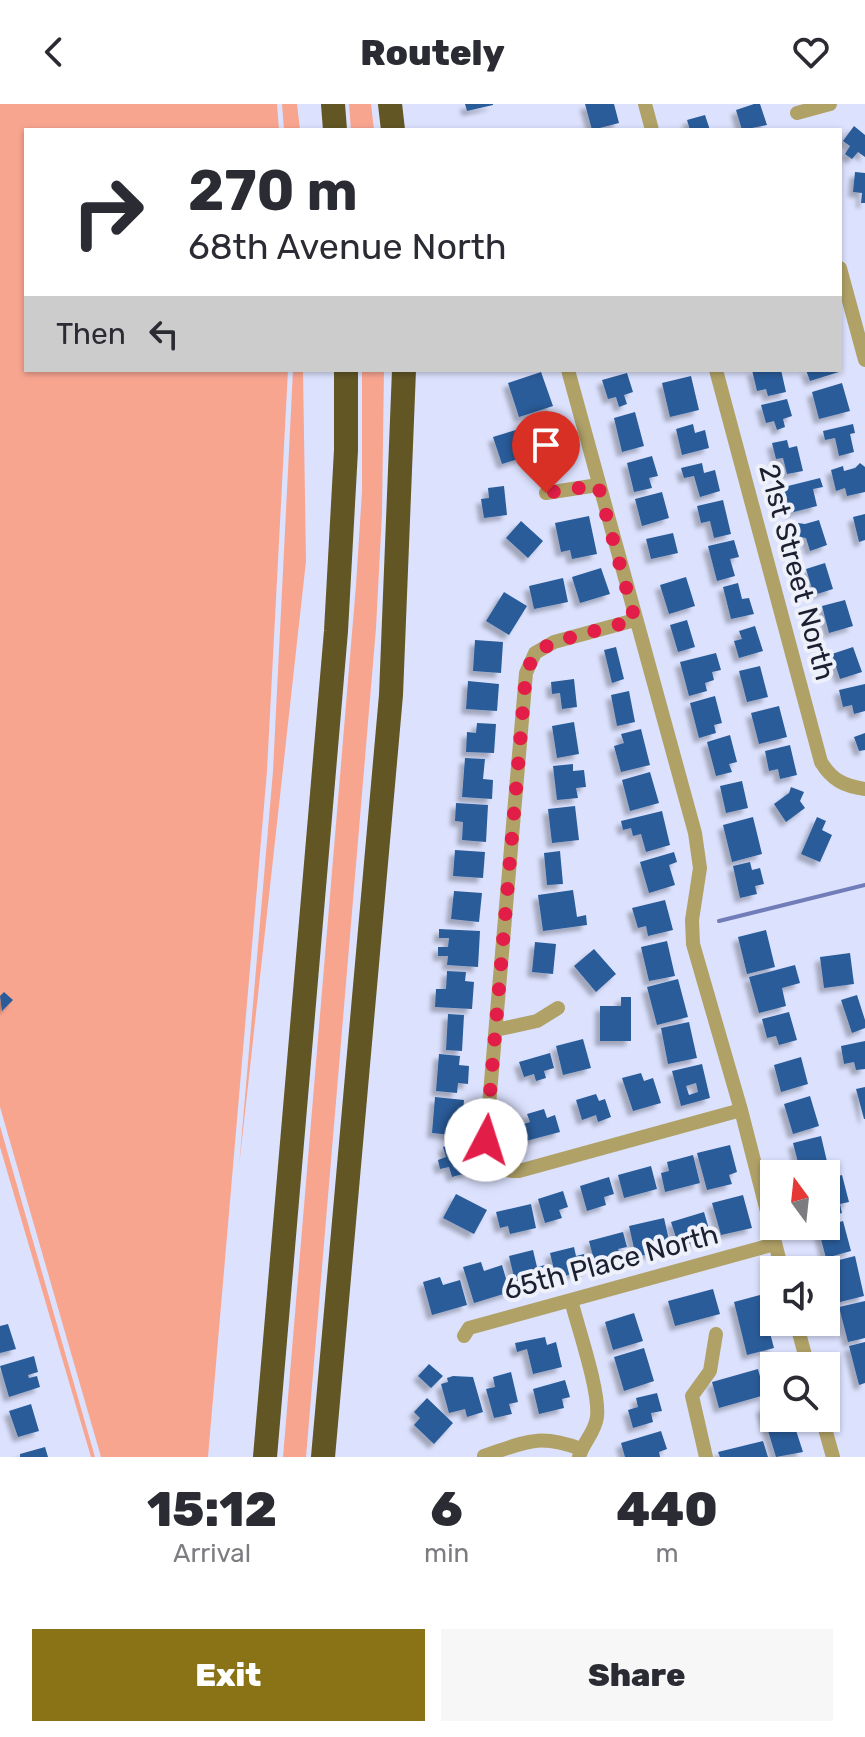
<!DOCTYPE html>
<html lang="en">
<head>
<meta charset="utf-8">
<style>
  :root { --surface:#fff; --page:#f7f7f7; --text:#2b2b33; --muted:#7c7c81; --accent:#897316 }
  body { margin:0; font-family:Rubik,sans-serif; background:var(--page); color:var(--text); height:100vh; display:flex; flex-direction:column; font-size:30px; white-space:nowrap }
  * { box-sizing:border-box; margin:0 }
  p { font-size:26px; color:var(--muted) }
  .icon { flex:none; width:44px; height:44px; fill:none; stroke:currentColor; stroke-width:2; stroke-linecap:round; stroke-linejoin:round }
  .map { position:relative; height:1353px; overflow:hidden }
  .drawer { display:flex; flex-direction:column; background:var(--surface); flex:1 }
  .drawer>* { flex:none }
  .top-card { position:absolute; left:24px; top:24px; width:818px; height:244px; border-radius:0px; box-shadow:0 2px 6px #0004; background:#fff; color:var(--text); overflow:hidden }
  .needle { width:52px; rotate:345deg }
  .fabs { position:absolute; left:760px; top:1056px; display:grid; gap:16px }
  .fabs a { display:grid; place-items:center; width:80px; height:80px; border-radius:0px; background:var(--surface); box-shadow:0 2px 6px #0004; font-size:40px }
  .pin { position:absolute; display:grid; place-items:center; width:68px; height:68px; color:#fff; margin:-82px -34px; border-radius:50% 50% 50% 0; rotate:-45deg; box-shadow:0 0 8px #0007 }
  .pin .icon { rotate:45deg }
  .me { position:absolute; width:88px; margin:-44px; rotate:5deg; stroke-linejoin:round; filter:drop-shadow(0 0 6px #0008) }
  .turn { display:flex; align-items:center; gap:28px; height:168px; padding:0 32px; font-size:36px }
  .turn .icon { width:104px; height:104px; stroke-width:2.5 }
  .turn b { display:block; font-size:56px; line-height:68px }
  .then { display:flex; align-items:center; height:76px; padding:0 32px; background:#0003; gap:16px; font-size:30px }
  .eta { display:flex; justify-content:space-evenly; align-items:center; height:136px; text-align:center }
  .eta b { font-size:48px; font-weight:800; line-height:56px }
  .primary-button { display:flex; gap:16px; margin-top:auto; padding:16px 32px }
  .primary-button a { flex:1; height:92px; border-radius:0px; background:var(--accent); color:#fff; font-size:32px; font-weight:800; line-height:92px; text-align:center }
  .primary-button a+a { background:var(--page); color:var(--text) }
  header { display:flex; justify-content:space-between; align-items:center; height:104px; padding:0 32px; background:var(--surface); font-size:36px; font-weight:800 }
  .map>svg:first-child { display:block }
  .green { fill:#f8a590 }
  .lines { fill:none; stroke-linecap:round; stroke-linejoin:round }
  .stream { stroke:#717db8; stroke-width:4 }
  .building { fill:#295c9a; fill-rule:evenodd; filter:url(#shadow) }
  .minor { stroke:#b0a167; stroke-width:14 }
  .motorway { stroke:#625625; stroke-width:24 }
  .route { stroke:#e11d48; stroke-width:14; stroke-dasharray:0 25.2 }
  .labels { text-anchor:middle; dominant-baseline:central; stroke-width:8; stroke-linejoin:round; paint-order:stroke }
  .street-label { font-size:28px; fill:#1c1f30; stroke:#eef0fa }
</style>
</head>
<body>
<header><svg class="icon" aria-label="back" viewBox="0 0 24 24"><path d="M15 5l-7 7 7 7"/></svg>Routely<svg class="icon" aria-label="heart" viewBox="0 0 24 24"><path d="M12 20l-8-8c-3-5 5-10 8-4 3-6 11-1 8 4z"/></svg></header>
<div class="map">
<svg width="865" height="1353" viewBox="0 0 865 1353">
  <defs>
    <filter id="shadow"><feDropShadow dx="-5" dy="5" stdDeviation="2" flood-color="#0004"/></filter>
  </defs>
  <rect width="100%" height="100%" fill="#dce2fe"/>
  <!-- green -->
  <path class="green" d="M 0,0 L 277,0 L 279,26 L 26,26 L 26,266 L 288,266 L 267,667 L 208,1353 L 101,1353 L 0,1003 Z
    M 282,0 L 297,0 L 300,26 L 284,26 Z
    M 349,0 L 371,0 L 374,26 L 351,26 Z
    M 293,266 L 303,266 L 306,457 L 239,1063 L 273,667 Z
    M 362,266 L 384,266 L 382,410 L 376,524 L 306,1353 L 283,1353 L 356,481 L 362,387 Z
    M 0,1022 L 95,1353 L 91,1353 L 0,1043 Z"/>
  <g class="lines">
    <!-- stream -->
    <path class="stream" d="M 719,817 L 865,781"/>
  </g>
  <!-- building -->
  <path class="building" d="M 465,0 L 493,0 L 493,1 L 467,7 Z
    M 585,0 L 614,0 L 619,19 L 592,26 Z
    M 754,0 L 760,0 L 767,21 L 742,26 L 736,6 Z
    M 705,11 L 710,26 L 690,26 L 687,16 Z
    M 854,22 L 865,31 L 865,53 L 858,48 L 852,55 L 845,50 L 850,42 L 843,37 Z
    M 855,68 L 865,69 L 865,99 L 861,99 L 862,89 L 853,88 Z
    M 752,266 L 781,266 L 786,288 L 768,292 L 766,285 L 757,287 Z
    M 806,266 L 842,266 L 842,267 L 810,277 Z
    M 541,268 L 553,302 L 519,313 L 508,279 Z
    M 627,269 L 633,288 L 624,291 L 627,300 L 619,303 L 616,293 L 608,295 L 602,276 Z
    M 691,272 L 699,306 L 670,313 L 662,279 Z
    M 842,279 L 850,307 L 819,315 L 812,288 Z
    M 787,295 L 792,312 L 783,315 L 785,323 L 777,326 L 774,317 L 766,319 L 761,301 Z
    M 635,308 L 644,342 L 622,348 L 614,314 Z
    M 550,319 L 553,331 L 563,328 L 569,348 L 555,352 L 552,345 L 537,350 L 533,336 L 542,333 L 538,322 Z
    M 693,320 L 695,329 L 705,326 L 709,344 L 682,351 L 676,325 Z
    M 853,320 L 855,329 L 850,330 L 854,348 L 839,352 L 835,334 L 825,336 L 823,327 Z
    M 519,325 L 528,352 L 502,360 L 493,333 Z
    M 787,336 L 789,344 L 797,342 L 803,367 L 787,370 L 783,354 L 776,355 L 772,339 Z
    M 652,352 L 658,372 L 649,374 L 652,384 L 634,388 L 627,359 Z
    M 702,359 L 704,369 L 715,366 L 720,387 L 700,393 L 694,372 L 684,374 L 681,364 Z
    M 860,359 L 865,363 L 865,388 L 847,392 L 845,384 L 836,387 L 831,366 L 843,362 L 844,367 L 855,364 Z
    M 820,374 L 823,383 L 813,385 L 817,402 L 790,409 L 784,383 Z
    M 504,382 L 507,411 L 484,414 L 481,395 L 489,394 L 488,384 Z
    M 662,388 L 669,414 L 642,422 L 635,395 Z
    M 723,396 L 731,430 L 714,434 L 710,417 L 701,419 L 697,402 Z
    M 865,410 L 865,436 L 859,438 L 853,413 Z
    M 589,412 L 597,450 L 572,455 L 570,446 L 561,448 L 555,419 Z
    M 819,416 L 827,441 L 810,447 L 806,434 L 795,432 L 798,419 L 805,420 Z
    M 521,417 L 543,437 L 528,454 L 506,434 Z
    M 673,429 L 678,449 L 651,455 L 646,435 Z
    M 734,436 L 739,453 L 730,455 L 735,472 L 717,477 L 708,442 Z
    M 825,459 L 833,485 L 814,491 L 806,465 Z
    M 601,464 L 610,490 L 580,499 L 572,473 Z
    M 686,473 L 695,502 L 669,510 L 660,481 Z
    M 563,474 L 568,498 L 534,505 L 529,482 Z
    M 738,479 L 742,495 L 749,494 L 754,510 L 731,515 L 723,483 Z
    M 504,488 L 527,502 L 509,531 L 486,517 Z
    M 845,496 L 853,522 L 829,529 L 822,502 Z
    M 687,516 L 695,543 L 678,548 L 670,521 Z
    M 755,522 L 763,547 L 739,554 L 734,537 L 742,535 L 739,527 Z
    M 475,536 L 503,538 L 501,569 L 473,567 Z
    M 616,543 L 624,575 L 612,579 L 604,546 Z
    M 853,543 L 862,568 L 840,575 L 832,550 Z
    M 716,549 L 721,566 L 712,568 L 714,576 L 705,579 L 707,587 L 689,592 L 680,558 Z
    M 760,562 L 768,593 L 747,598 L 739,567 Z
    M 574,575 L 577,603 L 562,605 L 560,589 L 552,590 L 551,578 Z
    M 468,577 L 499,580 L 497,607 L 466,605 Z
    M 865,580 L 865,607 L 854,610 L 852,601 L 843,603 L 839,586 Z
    M 629,587 L 635,618 L 617,622 L 611,591 Z
    M 715,592 L 722,619 L 714,621 L 716,629 L 699,634 L 690,599 Z
    M 779,602 L 787,633 L 759,640 L 751,609 Z
    M 574,618 L 579,650 L 557,654 L 552,622 Z
    M 477,619 L 496,620 L 494,649 L 466,648 L 467,628 L 476,629 Z
    M 641,625 L 650,661 L 621,668 L 614,642 L 624,639 L 621,630 Z
    M 865,629 L 865,646 L 859,647 L 854,633 Z
    M 730,631 L 737,658 L 729,660 L 732,668 L 716,672 L 707,638 Z
    M 790,641 L 797,671 L 780,675 L 778,665 L 769,667 L 765,647 Z
    M 465,654 L 485,655 L 483,675 L 493,676 L 492,695 L 462,693 Z
    M 573,660 L 573,667 L 584,666 L 586,683 L 576,684 L 578,694 L 557,696 L 553,662 Z
    M 650,668 L 659,699 L 630,707 L 622,676 Z
    M 742,677 L 748,704 L 726,709 L 720,682 Z
    M 791,683 L 804,688 L 800,697 L 805,704 L 786,718 L 774,700 L 789,689 Z
    M 456,699 L 488,701 L 486,738 L 462,736 L 463,718 L 455,717 Z
    M 575,702 L 579,736 L 552,739 L 548,705 Z
    M 662,707 L 670,741 L 646,748 L 641,730 L 633,732 L 631,724 L 623,726 L 621,717 Z
    M 753,713 L 762,750 L 732,758 L 723,721 Z
    M 817,713 L 826,717 L 822,726 L 832,731 L 820,758 L 801,750 Z
    M 455,746 L 485,748 L 483,774 L 453,772 Z
    M 560,747 L 563,780 L 547,781 L 544,749 Z
    M 674,748 L 677,758 L 669,761 L 675,781 L 649,789 L 640,758 Z
    M 750,758 L 752,766 L 760,764 L 764,780 L 755,782 L 757,790 L 740,794 L 733,762 Z
    M 573,786 L 577,813 L 586,811 L 587,821 L 543,827 L 538,791 Z
    M 454,787 L 482,789 L 479,818 L 451,815 Z
    M 665,796 L 673,826 L 648,832 L 646,822 L 638,824 L 632,804 Z
    M 439,825 L 480,827 L 478,863 L 447,861 L 448,852 L 438,852 L 438,843 L 448,843 L 449,834 L 439,834 Z
    M 766,826 L 775,863 L 747,870 L 738,833 Z
    M 667,837 L 675,872 L 649,877 L 641,843 Z
    M 535,838 L 556,840 L 553,870 L 532,868 Z
    M 594,845 L 616,870 L 596,888 L 574,862 Z
    M 850,849 L 854,880 L 824,884 L 820,853 Z
    M 795,861 L 800,879 L 782,884 L 786,902 L 759,909 L 749,873 Z
    M 447,867 L 466,868 L 465,877 L 474,878 L 472,905 L 435,903 L 436,885 L 446,885 Z
    M 678,875 L 688,913 L 657,921 L 647,883 Z
    M 4,888 L 13,896 L 2,907 L 0,892 Z
    M 857,891 L 865,916 L 865,924 L 852,929 L 841,896 Z
    M 621,893 L 631,893 L 631,937 L 600,937 L 600,902 L 621,902 Z
    M 789,908 L 797,936 L 779,941 L 776,932 L 767,934 L 762,915 Z
    M 448,910 L 464,911 L 462,947 L 446,946 Z
    M 689,918 L 697,954 L 668,960 L 661,924 Z
    M 583,935 L 591,964 L 563,971 L 556,942 Z
    M 865,937 L 865,965 L 856,966 L 854,958 L 844,960 L 841,942 Z
    M 550,949 L 554,964 L 544,967 L 546,974 L 536,977 L 534,970 L 524,973 L 519,958 Z
    M 439,950 L 460,952 L 459,961 L 469,962 L 468,980 L 458,979 L 457,989 L 436,987 Z
    M 801,953 L 808,980 L 781,988 L 774,961 Z
    M 702,960 L 710,994 L 681,1002 L 672,967 ZM 696,979 L 698,988 L 689,991 L 686,982 Z
    M 641,969 L 644,977 L 653,974 L 661,999 L 633,1007 L 622,974 Z
    M 865,983 L 865,1015 L 864,1015 L 856,985 Z
    M 596,990 L 599,997 L 605,995 L 611,1013 L 598,1018 L 596,1011 L 582,1016 L 576,996 Z
    M 810,992 L 819,1022 L 793,1030 L 784,1000 Z
    M 435,993 L 464,996 L 461,1032 L 432,1029 Z
    M 544,1005 L 547,1014 L 555,1011 L 560,1028 L 526,1037 L 521,1021 L 530,1018 L 527,1010 Z
    M 821,1032 L 829,1066 L 801,1070 L 793,1039 Z
    M 460,1038 L 470,1068 L 452,1073 L 449,1063 L 440,1065 L 438,1056 L 446,1053 L 443,1043 Z
    M 730,1041 L 737,1068 L 729,1071 L 732,1080 L 707,1086 L 697,1049 Z
    M 693,1051 L 700,1079 L 665,1088 L 661,1069 L 669,1067 L 667,1058 Z
    M 651,1062 L 657,1085 L 624,1094 L 618,1071 Z
    M 842,1071 L 849,1098 L 840,1100 L 842,1109 L 826,1113 L 826,1075 Z
    M 609,1073 L 614,1090 L 604,1093 L 606,1101 L 587,1107 L 580,1082 Z
    M 563,1087 L 568,1103 L 559,1106 L 562,1114 L 545,1119 L 538,1095 Z
    M 456,1090 L 487,1106 L 474,1130 L 443,1114 Z
    M 743,1091 L 752,1124 L 721,1131 L 712,1099 Z
    M 531,1100 L 536,1124 L 510,1130 L 508,1122 L 500,1124 L 496,1108 Z
    M 704,1108 L 709,1125 L 701,1127 L 703,1136 L 679,1143 L 671,1118 Z
    M 664,1114 L 671,1145 L 636,1153 L 629,1122 Z
    M 843,1117 L 851,1147 L 826,1154 L 818,1124 Z
    M 623,1128 L 627,1143 L 618,1145 L 621,1153 L 595,1160 L 589,1137 Z
    M 574,1143 L 576,1152 L 584,1150 L 588,1166 L 556,1174 L 550,1149 Z
    M 533,1146 L 537,1163 L 545,1161 L 550,1178 L 517,1186 L 509,1152 Z
    M 855,1152 L 864,1192 L 836,1199 L 827,1159 Z
    M 481,1158 L 484,1167 L 502,1161 L 510,1188 L 474,1199 L 463,1163 Z
    M 440,1173 L 443,1181 L 460,1176 L 467,1201 L 432,1211 L 423,1178 Z
    M 713,1185 L 720,1210 L 675,1222 L 668,1197 Z
    M 760,1191 L 774,1244 L 747,1251 L 734,1198 Z
    M 865,1197 L 865,1234 L 848,1238 L 839,1203 Z
    M 634,1209 L 643,1237 L 613,1246 L 605,1218 Z
    M 8,1220 L 16,1245 L 0,1249 L 0,1222 Z
    M 545,1233 L 547,1241 L 556,1238 L 562,1263 L 533,1270 L 527,1245 L 517,1248 L 515,1239 Z
    M 865,1238 L 865,1279 L 859,1281 L 849,1242 Z
    M 644,1244 L 654,1277 L 624,1287 L 614,1253 Z
    M 34,1252 L 38,1268 L 28,1271 L 29,1274 L 37,1272 L 40,1283 L 9,1293 L 0,1262 Z
    M 429,1260 L 443,1272 L 431,1284 L 418,1272 Z
    M 758,1265 L 765,1291 L 719,1304 L 712,1278 Z
    M 511,1268 L 518,1298 L 509,1300 L 512,1310 L 494,1314 L 486,1285 L 495,1283 L 493,1273 Z
    M 453,1272 L 473,1273 L 483,1308 L 467,1313 L 465,1305 L 449,1309 L 441,1280 L 448,1278 L 447,1274 Z
    M 565,1276 L 570,1293 L 562,1295 L 564,1304 L 539,1310 L 533,1285 Z
    M 657,1289 L 662,1307 L 651,1309 L 653,1318 L 633,1324 L 628,1306 L 638,1303 L 636,1294 Z
    M 427,1294 L 453,1319 L 434,1340 L 414,1321 L 420,1314 L 414,1308 Z
    M 31,1300 L 39,1327 L 18,1333 L 9,1307 Z
    M 774,1300 L 774,1314 L 792,1314 L 803,1348 L 776,1353 L 761,1304 Z
    M 661,1327 L 667,1345 L 659,1348 L 660,1353 L 625,1353 L 621,1339 Z
    M 763,1337 L 768,1353 L 720,1353 L 718,1348 Z
    M 45,1343 L 48,1353 L 20,1353 L 20,1350 Z"/>
  <g class="lines">
    <!-- minor -->
    <path class="minor" d="M 645,0 L 652,26
      M 797,9 L 830,0
      M 840,164 L 865,256
      M 568,266 L 695,729 L 700,764 L 692,816 L 693,840 L 741,1006 L 782,1166
      M 716,266 L 821,658 C 832,676 844,682 865,685
      M 546,389 L 598,381
      M 635,516 L 554,538 L 535,549 L 526,569 L 486,1036 C 493,1057 495,1068 519,1067 L 741,1006
      M 496,926 L 537,917 L 558,904
      M 571,1196 C 578,1224 600,1287 597,1313 C 595,1329 583,1338 579,1353
      M 796,1218 L 808,1262
      M 464,1232 L 469,1224 L 775,1140
      M 822,1314 L 833,1353
      M 484,1352 C 526,1338 538,1329 581,1345
      M 706,1353 L 692,1292 L 710,1267 L 716,1230"/>
    <!-- motorway -->
    <path class="motorway" d="M 333,0 L 335,26
      M 390,0 L 393,26
      M 265,1353 L 336,527 L 346,346 L 346,266
      M 323,1353 L 391,591 L 404,266"/>
  </g>
  <g class="lines">
    <!-- route -->
    <path class="route" d="M 486,1036 L 526,569 L 535,549 L 554,538 L 635,516 L 598,381 L 546,389"/>
  </g>
  <g class="labels">
    <!-- street labels -->
    <g class="street-label">
      <text transform="translate(797 468) rotate(75)">21st Street North</text>
      <text transform="translate(611 1158) rotate(-15)">65th Place North</text>
    </g>
  </g>
</svg>
<div class="fabs">
<a><svg class="needle" viewBox="-14 -14 28 28"><path d="M0-13l5 13h-10z" fill="#e53935"/><path d="M0 13l5-13h-10z" fill="#7c7c81"/></svg></a>
<a><svg class="icon" aria-label="sound" viewBox="0 0 24 24"><path d="M4 9h4l5-4v14l-5-4H4zM17 9q2 3 0 6"/></svg></a>
<a><svg class="icon" aria-label="search" viewBox="0 0 24 24"><circle cx="10" cy="10" r="6"/><path d="M15 15l6 6"/></svg></a>
</div>
<div class="pin" style="left:546px;top:389px;background:#d93025"><svg class="icon" aria-label="arrive" viewBox="0 0 24 24"><path d="M6 21V4h12l-3 4 3 4H6"/></svg></div>
<svg class="me" style="left:486px;top:1036px" viewBox="-20 -20 40 40"><circle r="19" fill="#fff"/><path d="M0-13L10 11 0 6-10 11z" fill="#e11d48"/></svg>
<div class="top-card">
<div class="turn"><svg class="icon" aria-label="right" viewBox="0 0 24 24"><path d="M7 20v-9h11M14 6l5 5-5 5"/></svg><div><b>270 m</b>68th Avenue North</div></div>
<div class="then">Then<svg class="icon" aria-label="left" viewBox="0 0 24 24"><path d="M17 20v-9H6M10 6l-5 5 5 5"/></svg></div>
</div>
</div>
<section class="drawer">
<div class="eta">
<div><b>15:12</b><p>Arrival</p></div>
<div><b>6</b><p>min</p></div>
<div><b>440</b><p>m</p></div>
</div>
<div class="primary-button"><a>Exit</a><a>Share</a></div>
</section>
</body>
</html>
